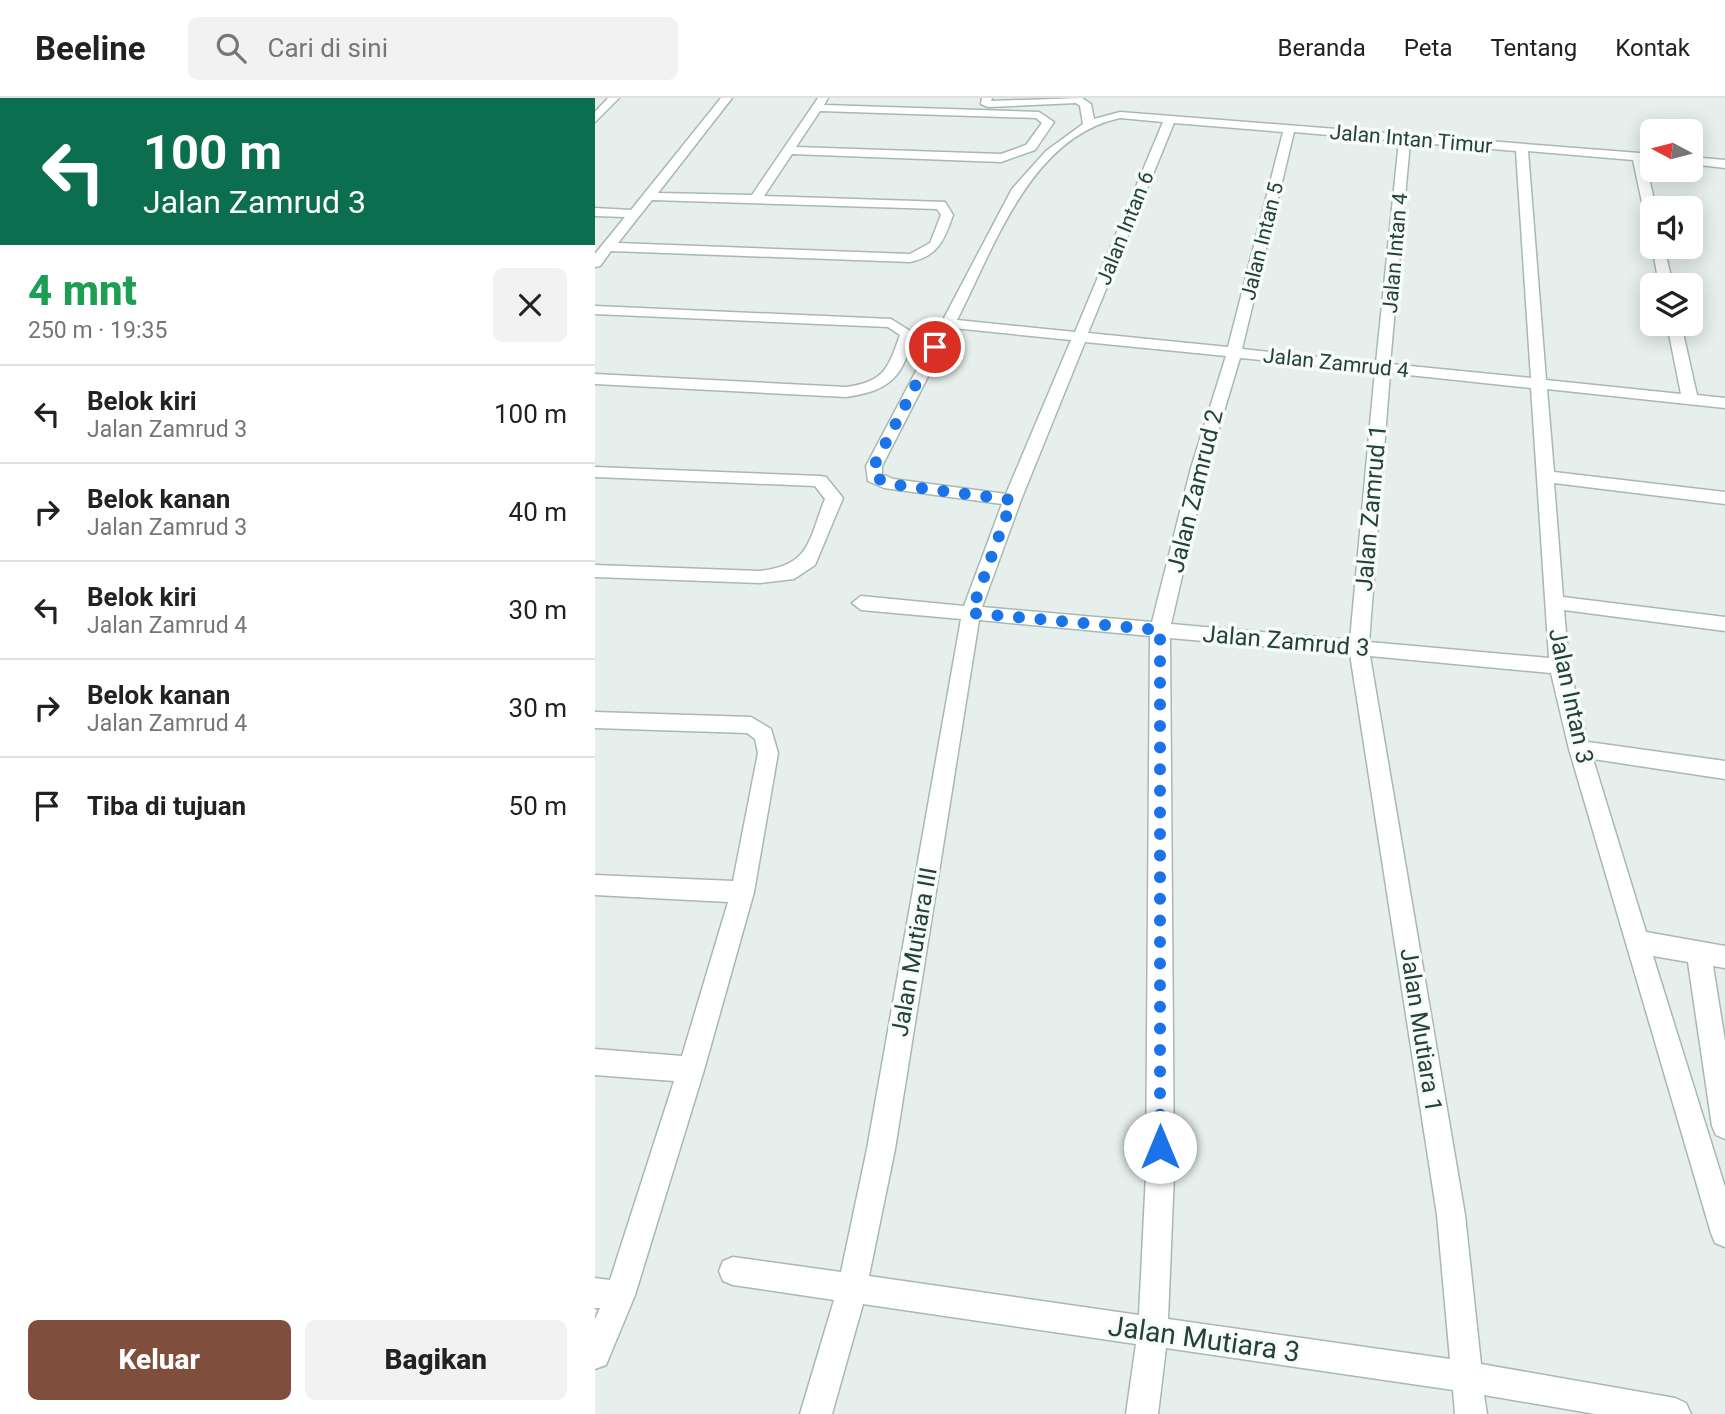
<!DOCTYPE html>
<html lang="id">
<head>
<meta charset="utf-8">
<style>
  :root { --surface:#fff; --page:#f2f2f2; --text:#222; --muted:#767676; --line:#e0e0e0; --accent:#804e3d }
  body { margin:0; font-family:Roboto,sans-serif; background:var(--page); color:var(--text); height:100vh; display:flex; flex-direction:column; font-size:26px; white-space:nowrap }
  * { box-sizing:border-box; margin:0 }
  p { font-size:23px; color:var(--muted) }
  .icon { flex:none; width:38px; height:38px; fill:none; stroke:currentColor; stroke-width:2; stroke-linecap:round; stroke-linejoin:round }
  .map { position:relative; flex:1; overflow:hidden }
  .sheet { display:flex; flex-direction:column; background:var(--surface); width:595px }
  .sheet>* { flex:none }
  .guide { background:#0b6e4f; color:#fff; overflow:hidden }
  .needle { width:46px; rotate:277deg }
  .buttons { position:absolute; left:1045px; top:21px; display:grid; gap:14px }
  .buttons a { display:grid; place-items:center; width:63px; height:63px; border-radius:10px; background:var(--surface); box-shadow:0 4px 18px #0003; font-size:35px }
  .pin { position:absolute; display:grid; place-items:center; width:60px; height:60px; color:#fff; margin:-30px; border:4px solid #fff; border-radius:50%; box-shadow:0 2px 7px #0007 }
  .me { position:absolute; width:77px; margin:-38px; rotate:0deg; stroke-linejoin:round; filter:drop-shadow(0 0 5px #0008) }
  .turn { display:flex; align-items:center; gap:24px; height:147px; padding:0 28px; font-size:32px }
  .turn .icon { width:91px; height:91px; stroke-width:2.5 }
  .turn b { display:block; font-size:49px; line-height:60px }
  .round { display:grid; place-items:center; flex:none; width:74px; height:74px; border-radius:10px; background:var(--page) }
  .overview { display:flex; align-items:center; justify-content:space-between; height:119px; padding:0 28px }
  h1 { font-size:42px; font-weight:800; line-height:52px; color:#1e9e55 }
  .button { display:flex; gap:14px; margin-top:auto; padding:14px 28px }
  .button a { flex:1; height:80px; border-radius:10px; background:var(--accent); color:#fff; font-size:28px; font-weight:800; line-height:80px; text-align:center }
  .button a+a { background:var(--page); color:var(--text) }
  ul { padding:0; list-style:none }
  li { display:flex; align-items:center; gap:21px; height:98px; padding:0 28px; border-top:2px solid var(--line) }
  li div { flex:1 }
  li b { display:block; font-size:26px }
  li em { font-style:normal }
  header { display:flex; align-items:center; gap:42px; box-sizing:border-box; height:98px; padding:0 35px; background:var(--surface); border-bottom:2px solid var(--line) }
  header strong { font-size:33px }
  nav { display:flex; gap:38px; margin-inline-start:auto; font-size:24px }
  .search { width:490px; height:63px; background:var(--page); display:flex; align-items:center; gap:18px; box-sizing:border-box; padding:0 24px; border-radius:10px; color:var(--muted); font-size:26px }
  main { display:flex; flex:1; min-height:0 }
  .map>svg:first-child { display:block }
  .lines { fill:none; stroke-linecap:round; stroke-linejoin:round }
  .street-casing { stroke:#a8b8b2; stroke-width:3 }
  .street { fill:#fff; fill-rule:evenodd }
  .route { stroke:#1a73e8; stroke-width:12; stroke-dasharray:0 21.6 }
  .labels { text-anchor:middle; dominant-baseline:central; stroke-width:7; stroke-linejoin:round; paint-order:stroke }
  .far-street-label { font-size:21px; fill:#24423a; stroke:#f7fbf9 }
  .street-label { font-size:24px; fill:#24423a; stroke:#f7fbf9 }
  .near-street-label { font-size:28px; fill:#24423a; stroke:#f7fbf9 }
</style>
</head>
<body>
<header>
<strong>Beeline</strong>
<div class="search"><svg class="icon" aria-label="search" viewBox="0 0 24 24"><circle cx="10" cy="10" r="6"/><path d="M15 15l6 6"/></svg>Cari di sini</div>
<nav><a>Beranda</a><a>Peta</a><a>Tentang</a><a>Kontak</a></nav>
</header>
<main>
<section class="sheet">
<div class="guide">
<div class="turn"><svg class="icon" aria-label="left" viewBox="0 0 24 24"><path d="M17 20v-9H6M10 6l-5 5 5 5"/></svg><div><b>100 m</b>Jalan Zamrud 3</div></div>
</div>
<div class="overview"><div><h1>4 mnt</h1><p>250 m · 19:35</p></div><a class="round"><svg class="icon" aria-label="close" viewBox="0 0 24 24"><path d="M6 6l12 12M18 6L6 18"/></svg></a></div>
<ul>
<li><svg class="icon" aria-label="left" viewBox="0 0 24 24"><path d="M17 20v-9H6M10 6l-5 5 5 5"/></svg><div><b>Belok kiri</b><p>Jalan Zamrud 3</p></div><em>100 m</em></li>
<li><svg class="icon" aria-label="right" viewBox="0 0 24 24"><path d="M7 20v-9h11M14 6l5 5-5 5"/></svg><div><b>Belok kanan</b><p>Jalan Zamrud 3</p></div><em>40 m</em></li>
<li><svg class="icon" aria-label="left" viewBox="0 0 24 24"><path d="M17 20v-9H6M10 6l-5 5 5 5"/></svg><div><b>Belok kiri</b><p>Jalan Zamrud 4</p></div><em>30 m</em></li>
<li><svg class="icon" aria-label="right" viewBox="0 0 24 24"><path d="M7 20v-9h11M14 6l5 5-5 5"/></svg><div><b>Belok kanan</b><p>Jalan Zamrud 4</p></div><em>30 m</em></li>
<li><svg class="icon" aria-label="arrive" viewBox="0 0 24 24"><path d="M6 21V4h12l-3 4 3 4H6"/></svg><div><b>Tiba di tujuan</b></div><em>50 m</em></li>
</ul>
<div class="button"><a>Keluar</a><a>Bagikan</a></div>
</section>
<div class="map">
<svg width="1130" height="1316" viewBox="0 0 1130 1316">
  <rect width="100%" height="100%" fill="#e6efeb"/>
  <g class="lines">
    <!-- street casing -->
    <g class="street-casing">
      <path id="street" d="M 13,0 L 24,0 L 0,24 L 0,14 Z
        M 126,0 L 137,0 L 63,95 L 157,97 L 223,0 L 233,0 L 229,7 L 444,14 L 459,24 L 440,52 L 406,64 L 197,56 L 169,98 L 350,104 L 358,117 C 349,143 343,158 315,164 L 16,153 L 5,168 L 0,169 L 0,156 L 30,119 L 0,118 L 0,110 L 36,112 ZM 225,13 L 441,20 L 447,25 L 431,47 L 406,56 L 201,49 ZM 57,102 L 342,111 L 346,117 L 335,145 L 315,156 L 23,145 Z
        M 387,0 L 397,0 L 396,3 L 487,0 L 496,6 L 499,21 L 525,14 L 1057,56 L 1057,64 L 1050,63 L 1061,110 L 1057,110 L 1057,127 L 1051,123 L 1038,62 L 933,53 L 951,282 L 1086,296 L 1072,226 L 1086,226 L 1102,297 L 1130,300 L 1130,310 L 952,291 L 959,374 L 1130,394 L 1130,406 L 959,385 L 968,499 L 1130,519 L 1130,533 L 969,512 L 974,568 L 993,644 L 1130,663 L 1130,681 L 998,661 L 1051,834 L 1130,848 L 1130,870 L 1118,868 L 1130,943 L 1130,1041 L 1121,1037 L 1117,1028 L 1093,864 L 1058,858 L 1130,1089 L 1130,1149 L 1120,1145 L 1116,1135 L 974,651 L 956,575 L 775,558 L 870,1117 L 886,1266 L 1080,1300 L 1091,1305 L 1096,1316 L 1000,1316 L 889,1297 L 892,1316 L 860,1316 L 858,1292 L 571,1250 L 563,1316 L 531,1316 L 541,1246 L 268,1206 L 237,1316 L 205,1316 L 239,1202 L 138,1187 L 128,1183 L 124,1173 L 128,1163 L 138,1159 L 246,1174 L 272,1051 L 366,521 L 266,512 L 257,505 L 266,498 L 369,508 L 407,406 L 289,390 L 273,383 L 271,368 L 417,91 L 451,53 L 488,26 L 485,8 L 481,5 L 393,9 L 386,6 ZM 525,20 L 568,24 L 480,234 L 362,222 C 399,150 435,39 525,20 ZM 579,25 L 688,34 L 633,249 L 493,235 ZM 699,34 L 804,43 L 781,265 L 647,251 ZM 815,44 L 921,53 L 936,280 L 795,266 ZM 358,230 L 476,242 L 411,396 L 298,381 L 287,376 L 287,368 ZM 490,244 L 631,258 L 596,370 L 557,524 L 387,509 L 426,402 ZM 645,260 L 780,273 L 755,542 L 576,526 L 612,370 ZM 795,275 L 936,290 L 954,560 L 774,544 ZM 384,522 L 555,538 L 551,1076 L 544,1217 L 274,1178 L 300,1051 ZM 575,540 L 755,556 L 842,1117 L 855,1261 L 573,1221 L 579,1076 Z
        M 1096,59 L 1130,62 L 1130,70 L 1096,66 Z
        M 1057,147 L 1069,149 L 1078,187 L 1064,187 Z
        M 0,208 L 296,221 L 320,236 C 306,279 298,292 251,299 L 0,286 L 0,276 L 251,289 C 289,284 293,271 305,237 L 293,229 L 0,216 Z
        M 0,369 L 225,378 L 231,379 L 248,400 L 220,467 L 199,481 L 165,485 L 0,479 L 0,467 L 165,473 C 216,467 213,443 230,401 L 220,388 L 0,379 Z
        M 0,614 L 156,619 L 176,631 L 183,655 L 159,794 L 109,972 L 40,1197 L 11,1267 L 0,1271 L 0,1221 L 5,1210 L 0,1210 L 0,1180 L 15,1182 L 79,983 L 0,977 L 0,951 L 87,958 L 133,804 L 0,797 L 0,777 L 138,783 L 163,655 L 160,641 L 152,635 L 0,630 Z"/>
    </g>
    <!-- street -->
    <use href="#street" class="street"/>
  </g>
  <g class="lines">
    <!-- route -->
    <path class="route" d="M 340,249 L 279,368 L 279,379 L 295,386 L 417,402 L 376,515 L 565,532 L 565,1049"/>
  </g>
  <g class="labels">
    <!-- far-street labels -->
    <g class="far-street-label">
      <text transform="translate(816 41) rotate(5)">Jalan Intan Timur</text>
      <text transform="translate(530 130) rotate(-68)">Jalan Intan 6</text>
      <text transform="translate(667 143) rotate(-76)">Jalan Intan 5</text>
      <text transform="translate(800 155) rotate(-85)">Jalan Intan 4</text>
      <text transform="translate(741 265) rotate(6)">Jalan Zamrud 4</text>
    </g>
    <!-- street labels -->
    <g class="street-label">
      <text transform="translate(600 393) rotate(-76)">Jalan Zamrud 2</text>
      <text transform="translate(776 410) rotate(-85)">Jalan Zamrud 1</text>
      <text transform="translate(691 543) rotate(5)">Jalan Zamrud 3</text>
      <text transform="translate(976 598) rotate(78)">Jalan Intan 3</text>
      <text transform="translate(319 854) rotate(-80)">Jalan Mutiara III</text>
      <text transform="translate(826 932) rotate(81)">Jalan Mutiara 1</text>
    </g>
    <!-- near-street labels -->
    <g class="near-street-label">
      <text transform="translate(609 1241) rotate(8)">Jalan Mutiara 3</text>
    </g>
  </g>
</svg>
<div class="buttons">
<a><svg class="needle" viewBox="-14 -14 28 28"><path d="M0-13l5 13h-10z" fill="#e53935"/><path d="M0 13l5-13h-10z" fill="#767676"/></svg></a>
<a><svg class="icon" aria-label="sound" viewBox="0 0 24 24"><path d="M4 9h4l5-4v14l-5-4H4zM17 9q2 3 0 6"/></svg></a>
<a><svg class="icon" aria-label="layers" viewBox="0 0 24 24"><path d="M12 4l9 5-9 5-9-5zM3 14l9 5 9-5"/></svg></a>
</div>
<div class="pin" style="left:340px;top:249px;background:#d93025"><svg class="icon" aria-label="arrive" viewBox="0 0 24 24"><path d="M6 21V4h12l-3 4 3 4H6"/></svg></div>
<svg class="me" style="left:565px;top:1049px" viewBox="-20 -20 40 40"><circle r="19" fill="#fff"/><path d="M0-13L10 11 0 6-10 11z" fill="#1a73e8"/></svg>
</div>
</main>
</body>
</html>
